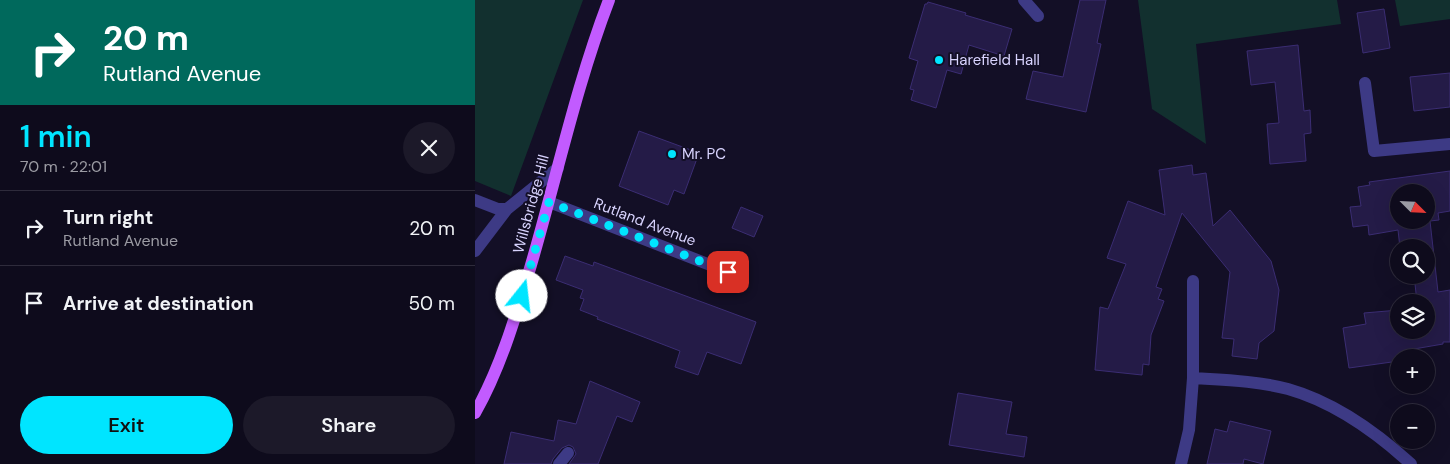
<!DOCTYPE html>
<html lang="en">
<head>
<meta charset="utf-8">
<style>
  :root { --surface:#0e0b1c; --page:#1c1929; --text:#f1f3f6; --muted:#9b9ba3; --line:#2e2b3b; --accent:#00e5ff }
  body { margin:0; font-family:"DM Sans",sans-serif; background:var(--page); color:var(--text); height:100vh; display:flex; flex-direction:column; font-size:19px; white-space:nowrap }
  * { box-sizing:border-box; margin:0 }
  p { font-size:16px; color:var(--muted) }
  .icon { flex:none; width:28px; height:28px; fill:none; stroke:currentColor; stroke-width:2; stroke-linecap:round; stroke-linejoin:round }
  .map { position:relative; flex:1; overflow:hidden }
  .sheet { display:flex; flex-direction:column; background:var(--surface); width:475px }
  .sheet>* { flex:none }
  .banner { background:#00695c; color:#fff; overflow:hidden }
  .needle { width:32px; rotate:114deg }
  .controls { position:absolute; left:915px; top:184px; display:grid; gap:10px }
  .controls a { display:grid; place-items:center; width:45px; height:45px; border-radius:50%; background:var(--surface); box-shadow:0 5px 20px #0002,0 0 0 1px var(--line); font-size:25px }
  .pin { position:absolute; display:grid; place-items:center; width:42px; height:42px; color:#fff; margin:-21px; border-radius:10px; box-shadow:0 2px 8px #0006 }
  .me { position:absolute; width:55px; margin:-28px; rotate:16deg; stroke-linejoin:round; filter:drop-shadow(0 0 4px #0008) }
  .turn { display:flex; align-items:center; gap:18px; height:105px; padding:0 20px; font-size:22px }
  .turn .icon { width:65px; height:65px; stroke-width:2.5 }
  .turn b { display:block; font-size:35px; line-height:42px }
  .round { display:grid; place-items:center; flex:none; width:52px; height:52px; border-radius:26px; background:var(--page) }
  .summary { display:flex; align-items:center; justify-content:space-between; height:85px; padding:0 20px }
  h1 { font-size:30px; font-weight:600; line-height:38px; color:var(--accent) }
  .primary-button { display:flex; gap:10px; margin-top:auto; padding:10px 20px }
  .primary-button a { flex:1; height:58px; border-radius:30px; background:var(--accent); color:#111; font-size:20px; font-weight:600; line-height:58px; text-align:center }
  .primary-button a+a { background:var(--page); color:var(--text) }
  ul { padding:0; list-style:none }
  li { display:flex; align-items:center; gap:15px; height:75px; padding:0 20px; border-top:1px solid var(--line) }
  li div { flex:1 }
  li b { display:block; font-size:19px }
  li em { font-style:normal }
  main { display:flex; flex:1; min-height:0 }
  .map>svg:first-child { display:block }
  .green { fill:#12302f }
  .building { fill:#241b47; stroke:#3b2d73; fill-rule:evenodd }
  .lines { fill:none; stroke-linecap:round; stroke-linejoin:round }
  .lane { stroke:#3d3a85; stroke-width:12 }
  .street { stroke:#3d3a85; stroke-width:12 }
  .primary { stroke:#c25bff; stroke-width:12 }
  .route { stroke:#00e5ff; stroke-width:9; stroke-dasharray:0 16.2 }
  .poi-dot { fill:#00e5ff; stroke:#130f26; stroke-width:2 }
  .labels { text-anchor:middle; dominant-baseline:central; stroke-width:4; stroke-linejoin:round; paint-order:stroke }
  .poi-label { font-size:15px; fill:#d9d4ff; stroke:#130f26; text-anchor:start }
  .street-label { font-size:15px; fill:#d9d4ff; stroke:#130f26 }
</style>
</head>
<body>
<main>
<section class="sheet">
<div class="banner">
<div class="turn"><svg class="icon" aria-label="right" viewBox="0 0 24 24"><path d="M7 20v-9h11M14 6l5 5-5 5"/></svg><div><b>20 m</b>Rutland Avenue</div></div>
</div>
<div class="summary"><div><h1>1 min</h1><p>70 m · 22:01</p></div><a class="round"><svg class="icon" aria-label="close" viewBox="0 0 24 24"><path d="M6 6l12 12M18 6L6 18"/></svg></a></div>
<ul>
<li><svg class="icon" aria-label="right" viewBox="0 0 24 24"><path d="M7 20v-9h11M14 6l5 5-5 5"/></svg><div><b>Turn right</b><p>Rutland Avenue</p></div><em>20 m</em></li>
<li><svg class="icon" aria-label="arrive" viewBox="0 0 24 24"><path d="M6 21V4h12l-3 4 3 4H6"/></svg><div><b>Arrive at destination</b></div><em>50 m</em></li>
</ul>
<div class="primary-button"><a>Exit</a><a>Share</a></div>
</section>
<div class="map">
<svg width="975" height="464" viewBox="0 0 975 464">
  <rect width="100%" height="100%" fill="#130f26"/>
  <!-- green -->
  <path class="green" d="M 0,0 L 108,0 L 36,196 L 0,181 Z
    M 663,0 L 862,0 L 866,24 L 721,44 L 731,144 L 677,109 Z
    M 920,0 L 975,0 L 975,19 L 925,26 Z"/>
  <!-- building -->
  <path class="building" d="M 605,0 L 631,0 L 622,43 L 626,44 L 611,112 L 551,99 L 558,71 L 588,77 Z
    M 453,2 L 491,13 L 490,15 L 537,29 L 529,56 L 494,45 L 486,74 L 472,70 L 461,108 L 436,100 L 439,90 L 435,89 L 443,61 L 434,58 L 450,4 L 452,4 Z
    M 909,9 L 915,48 L 888,53 L 882,13 Z
    M 823,45 L 829,111 L 835,110 L 836,133 L 829,134 L 831,161 L 795,164 L 792,124 L 804,123 L 800,82 L 776,85 L 772,51 Z
    M 975,73 L 975,107 L 939,111 L 935,77 Z
    M 164,131 L 224,153 L 209,194 L 199,190 L 193,205 L 144,186 Z
    M 717,165 L 718,175 L 731,173 L 738,226 L 755,210 L 796,261 L 804,290 L 799,331 L 784,343 L 782,359 L 757,356 L 759,339 L 747,338 L 755,272 L 707,213 L 681,287 L 687,289 L 683,299 L 689,301 L 676,335 L 674,365 L 668,364 L 667,375 L 620,370 L 625,307 L 633,309 L 651,264 L 632,258 L 653,201 L 690,215 L 684,170 Z
    M 975,171 L 975,211 L 963,213 L 964,220 L 955,221 L 963,292 L 975,290 L 975,342 L 968,342 L 968,344 L 939,349 L 940,358 L 924,358 L 924,361 L 874,368 L 868,328 L 891,324 L 889,313 L 924,310 L 924,330 L 951,330 L 951,302 L 942,302 L 939,275 L 951,275 L 951,248 L 925,248 L 923,230 L 894,235 L 893,225 L 878,227 L 875,207 L 886,206 L 883,187 L 895,185 L 894,182 ZM 924,192 L 951,192 L 951,220 L 924,220 Z
    M 266,207 L 288,216 L 279,237 L 257,228 Z
    M 90,256 L 118,266 L 119,262 L 281,322 L 266,364 L 232,352 L 223,375 L 200,367 L 205,351 L 122,319 L 123,317 L 105,310 L 109,299 L 105,298 L 108,290 L 81,280 Z
    M 115,381 L 165,402 L 157,422 L 142,416 L 123,464 L 94,464 L 101,454 L 98,447 L 94,445 L 87,448 L 78,459 L 76,464 L 29,464 L 36,432 L 79,441 L 83,420 L 101,424 Z
    M 483,393 L 537,402 L 531,434 L 552,437 L 549,457 L 474,445 Z
    M 755,421 L 796,431 L 788,464 L 769,459 L 768,464 L 732,464 L 740,429 L 752,432 Z"/>
  <g class="lines">
    <!-- lane -->
    <path class="lane" d="M 549,0 L 563,16
      M 0,200 L 23,209 L 32,209 L 83,168
      M 0,251 L 32,209
      M 84,464 L 93,453"/>
    <!-- street -->
    <path class="street" d="M 890,83 L 899,151 L 975,144
      M 74,202 L 253,272
      M 718,378 C 750,380 783,381 813,389 C 859,402 901,432 936,464
      M 706,464 L 714,430 L 718,378 L 718,281"/>
    <!-- primary -->
    <path class="primary" d="M 0,413 C 26,367 41,315 56,265 C 82,176 101,86 134,0"/>
  </g>
  <g class="lines">
    <!-- route -->
    <path class="route" d="M 47,296 L 74,202 L 253,272"/>
  </g>
  <!-- markers -->
  <g class="poi-dot">
    <circle cx="464" cy="60" r="5"/>
    <circle cx="197" cy="154" r="5"/>
  </g>
  <g class="labels">
    <!-- poi labels -->
    <g class="poi-label">
      <text x="474" y="60">Harefield Hall</text>
      <text x="207" y="154">Mr. PC</text>
    </g>
    <!-- street labels -->
    <g class="street-label">
      <text transform="translate(56 204) rotate(-75)">Willsbridge Hill</text>
      <text transform="translate(170 222) rotate(21)">Rutland Avenue</text>
    </g>
  </g>
</svg>
<div class="controls">
<a><svg class="needle" viewBox="-14 -14 28 28"><path d="M0-13l5 13h-10z" fill="#e53935"/><path d="M0 13l5-13h-10z" fill="#9b9ba3"/></svg></a>
<a><svg class="icon" aria-label="search" viewBox="0 0 24 24"><circle cx="10" cy="10" r="6"/><path d="M15 15l6 6"/></svg></a>
<a><svg class="icon" aria-label="layers" viewBox="0 0 24 24"><path d="M12 4l9 5-9 5-9-5zM3 14l9 5 9-5"/></svg></a>
<a>+</a>
<a>−</a>
</div>
<div class="pin" style="left:253px;top:272px;background:#d93025"><svg class="icon" aria-label="arrive" viewBox="0 0 24 24"><path d="M6 21V4h12l-3 4 3 4H6"/></svg></div>
<svg class="me" style="left:47px;top:296px" viewBox="-20 -20 40 40"><circle r="19" fill="#fff"/><path d="M0-13L10 11 0 6-10 11z" fill="#00e5ff"/></svg>
</div>
</main>
</body>
</html>
